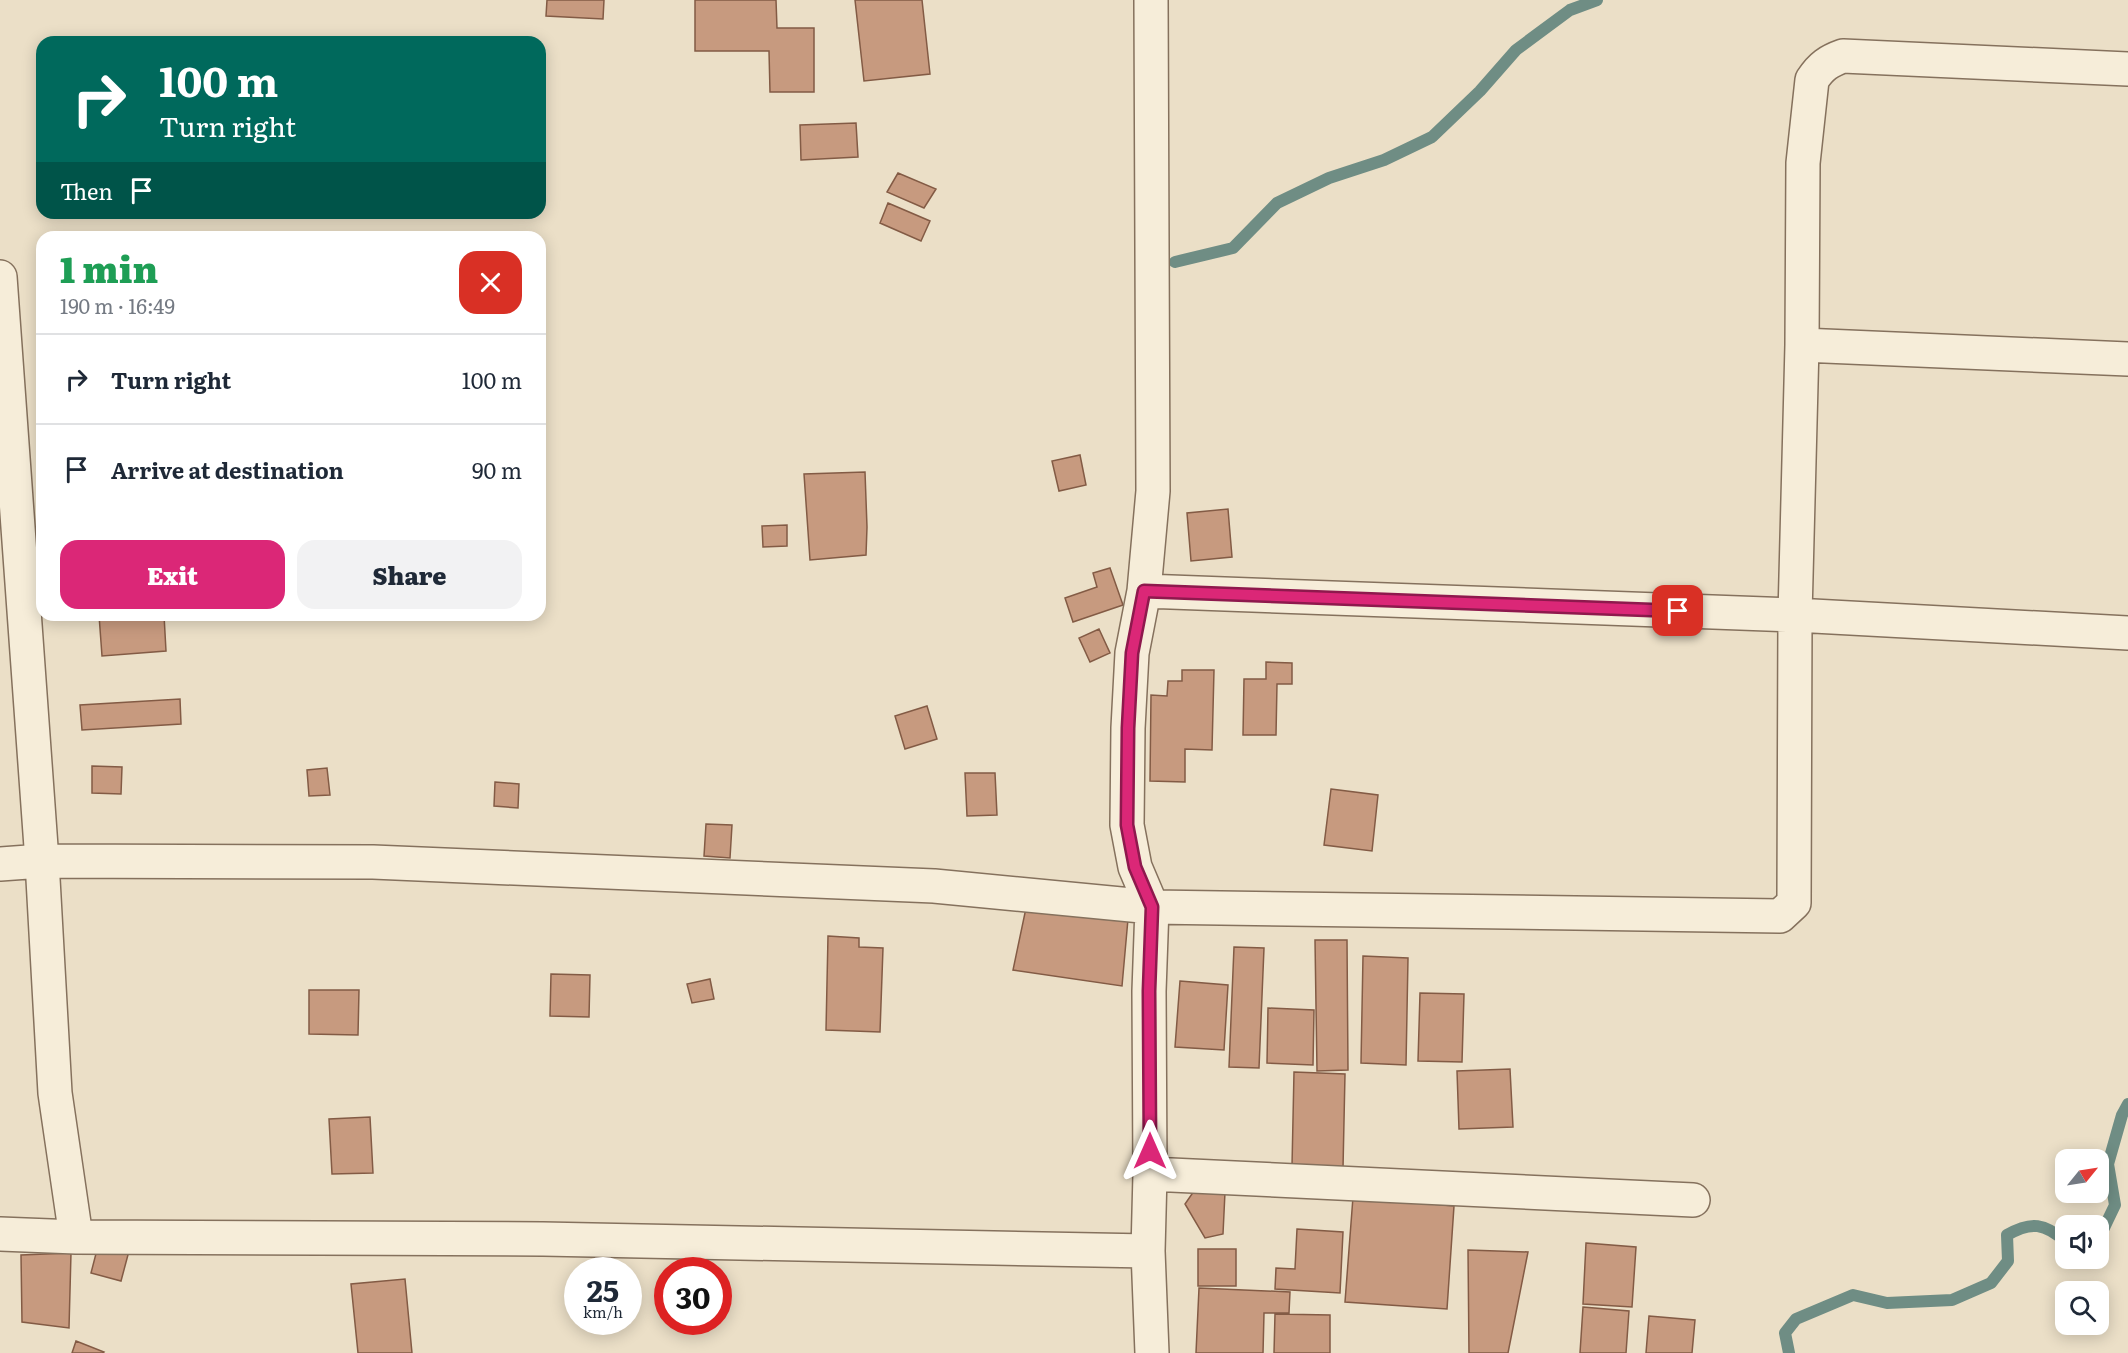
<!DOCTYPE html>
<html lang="en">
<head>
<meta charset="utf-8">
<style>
  :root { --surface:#fff; --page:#f2f2f3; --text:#1f2937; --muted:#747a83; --line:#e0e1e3; --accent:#db2777 }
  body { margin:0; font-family:Literata,serif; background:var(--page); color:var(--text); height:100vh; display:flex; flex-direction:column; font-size:22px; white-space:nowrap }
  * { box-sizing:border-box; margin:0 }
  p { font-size:20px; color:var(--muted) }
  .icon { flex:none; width:33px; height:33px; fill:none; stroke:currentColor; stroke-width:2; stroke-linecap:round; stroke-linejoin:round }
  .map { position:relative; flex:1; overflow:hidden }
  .drawer { position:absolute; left:36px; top:231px; width:510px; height:390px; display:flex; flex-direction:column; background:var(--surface); border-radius:18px; box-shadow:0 3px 15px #0003 }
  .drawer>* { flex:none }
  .hud { position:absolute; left:36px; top:36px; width:510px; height:183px; border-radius:18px; box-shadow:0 3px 15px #0003; background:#00695c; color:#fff; overflow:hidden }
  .needle { width:39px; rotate:60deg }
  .tools { position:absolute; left:2055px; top:1149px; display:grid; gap:12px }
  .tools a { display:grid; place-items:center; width:54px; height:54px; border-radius:12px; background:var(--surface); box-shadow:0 3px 15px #0003; font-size:30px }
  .speed { position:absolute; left:564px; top:1257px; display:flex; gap:12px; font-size:30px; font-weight:700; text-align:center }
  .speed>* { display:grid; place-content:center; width:78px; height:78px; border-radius:50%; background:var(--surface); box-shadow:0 3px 15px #0003; line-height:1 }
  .speed small { font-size:15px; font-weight:400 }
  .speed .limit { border:9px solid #d22; background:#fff; color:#111 }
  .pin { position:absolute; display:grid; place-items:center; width:51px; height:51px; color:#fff; margin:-26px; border-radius:12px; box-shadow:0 3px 9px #0006 }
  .me { position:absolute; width:66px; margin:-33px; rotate:0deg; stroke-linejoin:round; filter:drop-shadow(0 0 4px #0008) }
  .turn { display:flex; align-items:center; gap:21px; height:126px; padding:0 24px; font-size:27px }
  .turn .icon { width:78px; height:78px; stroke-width:2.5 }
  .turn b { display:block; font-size:42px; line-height:51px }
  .then { display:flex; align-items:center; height:57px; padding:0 24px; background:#0003; gap:12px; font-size:22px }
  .round { display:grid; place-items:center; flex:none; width:63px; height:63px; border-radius:18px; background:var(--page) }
  .headline { display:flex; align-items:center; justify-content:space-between; height:102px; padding:0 24px }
  h1 { font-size:36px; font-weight:800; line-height:45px; color:#1e9e55 }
  .primary-button { display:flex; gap:12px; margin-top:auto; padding:12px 24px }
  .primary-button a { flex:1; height:69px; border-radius:18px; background:var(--accent); color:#fff; font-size:24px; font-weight:800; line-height:69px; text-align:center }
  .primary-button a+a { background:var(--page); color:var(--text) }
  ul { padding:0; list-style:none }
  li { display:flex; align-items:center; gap:18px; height:90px; padding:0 24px; border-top:2px solid var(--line) }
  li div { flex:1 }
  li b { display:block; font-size:22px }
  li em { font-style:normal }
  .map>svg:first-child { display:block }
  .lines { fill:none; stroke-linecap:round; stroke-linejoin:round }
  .stream { stroke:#6f8d84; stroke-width:12 }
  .building { fill:#c79a7f; stroke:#835b45; stroke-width:1.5 }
  .street-casing { stroke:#85715d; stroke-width:36 }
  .street { stroke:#f6edd9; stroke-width:33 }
  .route-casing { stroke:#8e194d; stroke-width:15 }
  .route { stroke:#db2777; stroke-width:10 }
</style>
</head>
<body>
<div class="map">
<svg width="2128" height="1353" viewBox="0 0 2128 1353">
  <rect width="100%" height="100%" fill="#ebdfc7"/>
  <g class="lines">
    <!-- stream -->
    <path class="stream" d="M 1175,262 L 1233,248 L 1277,203 L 1329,178 L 1384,160 L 1432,137 L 1480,91 L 1516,50 L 1570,10 L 1597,0
      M 2098,1247 L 2102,1246 L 2103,1230 L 2115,1205 L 2108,1164 L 2122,1115 L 2128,1104
      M 1789,1353 L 1785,1333 L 1796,1319 L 1853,1295 L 1887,1303 L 1952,1300 L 1991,1283 L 2008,1261 L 2007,1235 C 2031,1221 2045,1223 2066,1242"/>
  </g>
  <!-- building -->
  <path class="building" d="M 547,0 L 604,0 L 603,19 L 546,16 Z
    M 695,0 L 776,0 L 777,28 L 814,28 L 814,92 L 770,92 L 769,51 L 695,51 Z
    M 855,0 L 922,0 L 930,74 L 864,81 Z
    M 856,123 L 858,157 L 801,160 L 800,125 Z
    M 898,173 L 936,189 L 924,208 L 887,192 Z
    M 888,203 L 930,221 L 921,241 L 880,223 Z
    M 1080,455 L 1086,485 L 1059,491 L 1052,461 Z
    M 865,472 L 867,527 L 866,555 L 810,560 L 804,474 Z
    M 1228,509 L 1232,557 L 1191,561 L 1187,513 Z
    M 787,525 L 787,546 L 763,547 L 762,526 Z
    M 1110,568 L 1123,605 L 1073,622 L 1065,598 L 1097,587 L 1093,573 Z
    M 99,615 L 164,615 L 166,651 L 102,656 Z
    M 1099,629 L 1110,653 L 1090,662 L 1079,638 Z
    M 1266,662 L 1292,663 L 1292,684 L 1277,684 L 1276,735 L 1243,735 L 1244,679 L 1266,679 Z
    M 1182,670 L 1214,670 L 1212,750 L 1185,749 L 1185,782 L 1150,781 L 1151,695 L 1167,696 L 1168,681 L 1182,681 Z
    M 180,699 L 181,724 L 82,730 L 80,705 Z
    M 927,706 L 937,739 L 905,749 L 895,716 Z
    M 92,766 L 122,767 L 121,794 L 92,793 Z
    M 327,768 L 330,795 L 309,796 L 307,770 Z
    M 965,773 L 995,773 L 997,815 L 967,816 Z
    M 495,782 L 519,784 L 518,808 L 494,806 Z
    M 1331,789 L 1378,795 L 1372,851 L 1324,845 Z
    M 706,824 L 732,825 L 730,858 L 704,856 Z
    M 1026,908 L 1128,919 L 1122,986 L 1013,970 Z
    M 828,936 L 859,938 L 859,947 L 883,948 L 880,1032 L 826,1030 Z
    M 1315,940 L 1347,940 L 1348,1070 L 1317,1071 Z
    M 1234,947 L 1264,948 L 1259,1068 L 1229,1067 Z
    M 1363,956 L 1408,958 L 1406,1065 L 1361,1063 Z
    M 551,974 L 590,975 L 589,1017 L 550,1016 Z
    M 710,979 L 714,999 L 692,1003 L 687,984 Z
    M 1180,981 L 1228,985 L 1224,1050 L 1175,1047 Z
    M 309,990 L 359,990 L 358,1035 L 309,1034 Z
    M 1420,993 L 1464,994 L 1462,1062 L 1418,1061 Z
    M 1268,1008 L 1314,1010 L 1313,1065 L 1267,1063 Z
    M 1510,1069 L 1513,1127 L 1459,1129 L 1457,1071 Z
    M 1294,1072 L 1345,1074 L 1343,1168 L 1292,1166 Z
    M 370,1117 L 373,1173 L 332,1174 L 329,1119 Z
    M 1194,1191 L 1225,1192 L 1223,1234 L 1205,1238 L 1185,1204 Z
    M 1353,1197 L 1454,1206 L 1447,1309 L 1345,1302 Z
    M 1297,1229 L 1343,1232 L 1340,1293 L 1275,1289 L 1276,1268 L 1295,1269 Z
    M 99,1242 L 129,1251 L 121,1281 L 91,1273 Z
    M 1586,1243 L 1636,1247 L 1632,1307 L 1583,1304 Z
    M 1198,1249 L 1236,1249 L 1236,1286 L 1198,1286 Z
    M 1468,1250 L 1528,1252 L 1508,1353 L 1469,1353 Z
    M 71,1253 L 69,1328 L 22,1322 L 21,1255 Z
    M 405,1279 L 412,1353 L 358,1353 L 351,1284 Z
    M 1199,1288 L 1290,1292 L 1289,1313 L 1264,1313 L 1263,1353 L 1196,1353 Z
    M 1583,1307 L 1629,1311 L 1626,1353 L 1580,1353 Z
    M 1275,1314 L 1330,1315 L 1330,1353 L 1274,1353 Z
    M 1649,1316 L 1695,1320 L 1692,1353 L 1646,1353 Z
    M 76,1341 L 104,1352 L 103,1353 L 72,1353 Z"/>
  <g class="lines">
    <!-- street casing -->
    <g class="street-casing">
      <path id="street" d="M 1151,0 L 1153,491 L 1144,591 L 1132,653 L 1128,728 L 1127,825 L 1135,867 L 1152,907 L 1149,991 L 1150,1174 L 1148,1251 L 1152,1353
        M 0,277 L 42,861 L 55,1093 L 76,1237 L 543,1239 L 1148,1251
        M 1802,345 L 2128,359
        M 1144,591 L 1795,615 L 2128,633
        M 0,864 L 42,861 L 373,862 L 934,886 L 1152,907 L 1780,916 L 1794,903 L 1795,615 L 1802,345 L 1803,163 L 1812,80 C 1821,66 1829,61 1843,56 L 2128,69
        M 1150,1174 L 1693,1200
        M 0,1234 L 76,1237"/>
    </g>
    <!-- street -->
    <use href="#street" class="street"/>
  </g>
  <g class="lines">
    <!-- route casing -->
    <g class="route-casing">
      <path id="route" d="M 1150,1151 L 1149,991 L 1152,907 L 1135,867 L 1127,825 L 1128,728 L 1132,653 L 1144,591 L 1678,611"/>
    </g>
    <!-- route -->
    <use href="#route" class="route"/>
  </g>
</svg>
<div class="tools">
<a><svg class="needle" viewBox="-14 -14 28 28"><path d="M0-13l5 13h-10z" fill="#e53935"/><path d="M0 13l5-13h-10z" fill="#747a83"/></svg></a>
<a><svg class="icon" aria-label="sound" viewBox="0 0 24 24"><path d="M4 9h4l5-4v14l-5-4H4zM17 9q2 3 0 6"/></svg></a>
<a><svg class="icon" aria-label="search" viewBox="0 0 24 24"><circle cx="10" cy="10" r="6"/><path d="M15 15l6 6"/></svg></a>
</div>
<div class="speed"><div>25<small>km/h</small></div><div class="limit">30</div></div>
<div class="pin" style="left:1678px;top:611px;background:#d93025"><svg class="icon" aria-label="arrive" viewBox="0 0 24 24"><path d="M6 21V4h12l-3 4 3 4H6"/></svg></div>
<svg class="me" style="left:1150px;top:1151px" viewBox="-20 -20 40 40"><path d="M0-17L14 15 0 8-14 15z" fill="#db2777" stroke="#fff" stroke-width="4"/></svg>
<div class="hud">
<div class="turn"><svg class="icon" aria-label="right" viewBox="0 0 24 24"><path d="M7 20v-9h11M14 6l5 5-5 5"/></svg><div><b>100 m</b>Turn right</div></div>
<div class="then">Then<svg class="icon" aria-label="arrive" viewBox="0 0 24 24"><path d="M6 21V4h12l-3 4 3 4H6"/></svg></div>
</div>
<section class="drawer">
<div class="headline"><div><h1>1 min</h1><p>190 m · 16:49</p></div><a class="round" style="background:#d93025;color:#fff"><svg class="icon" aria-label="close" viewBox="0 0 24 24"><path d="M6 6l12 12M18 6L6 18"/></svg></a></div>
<ul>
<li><svg class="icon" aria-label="right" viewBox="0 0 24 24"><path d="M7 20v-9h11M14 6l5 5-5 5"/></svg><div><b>Turn right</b></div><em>100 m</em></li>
<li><svg class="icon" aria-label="arrive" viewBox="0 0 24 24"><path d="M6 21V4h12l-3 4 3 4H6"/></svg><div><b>Arrive at destination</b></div><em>90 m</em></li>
</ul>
<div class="primary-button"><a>Exit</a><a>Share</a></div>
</section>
</div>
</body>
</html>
